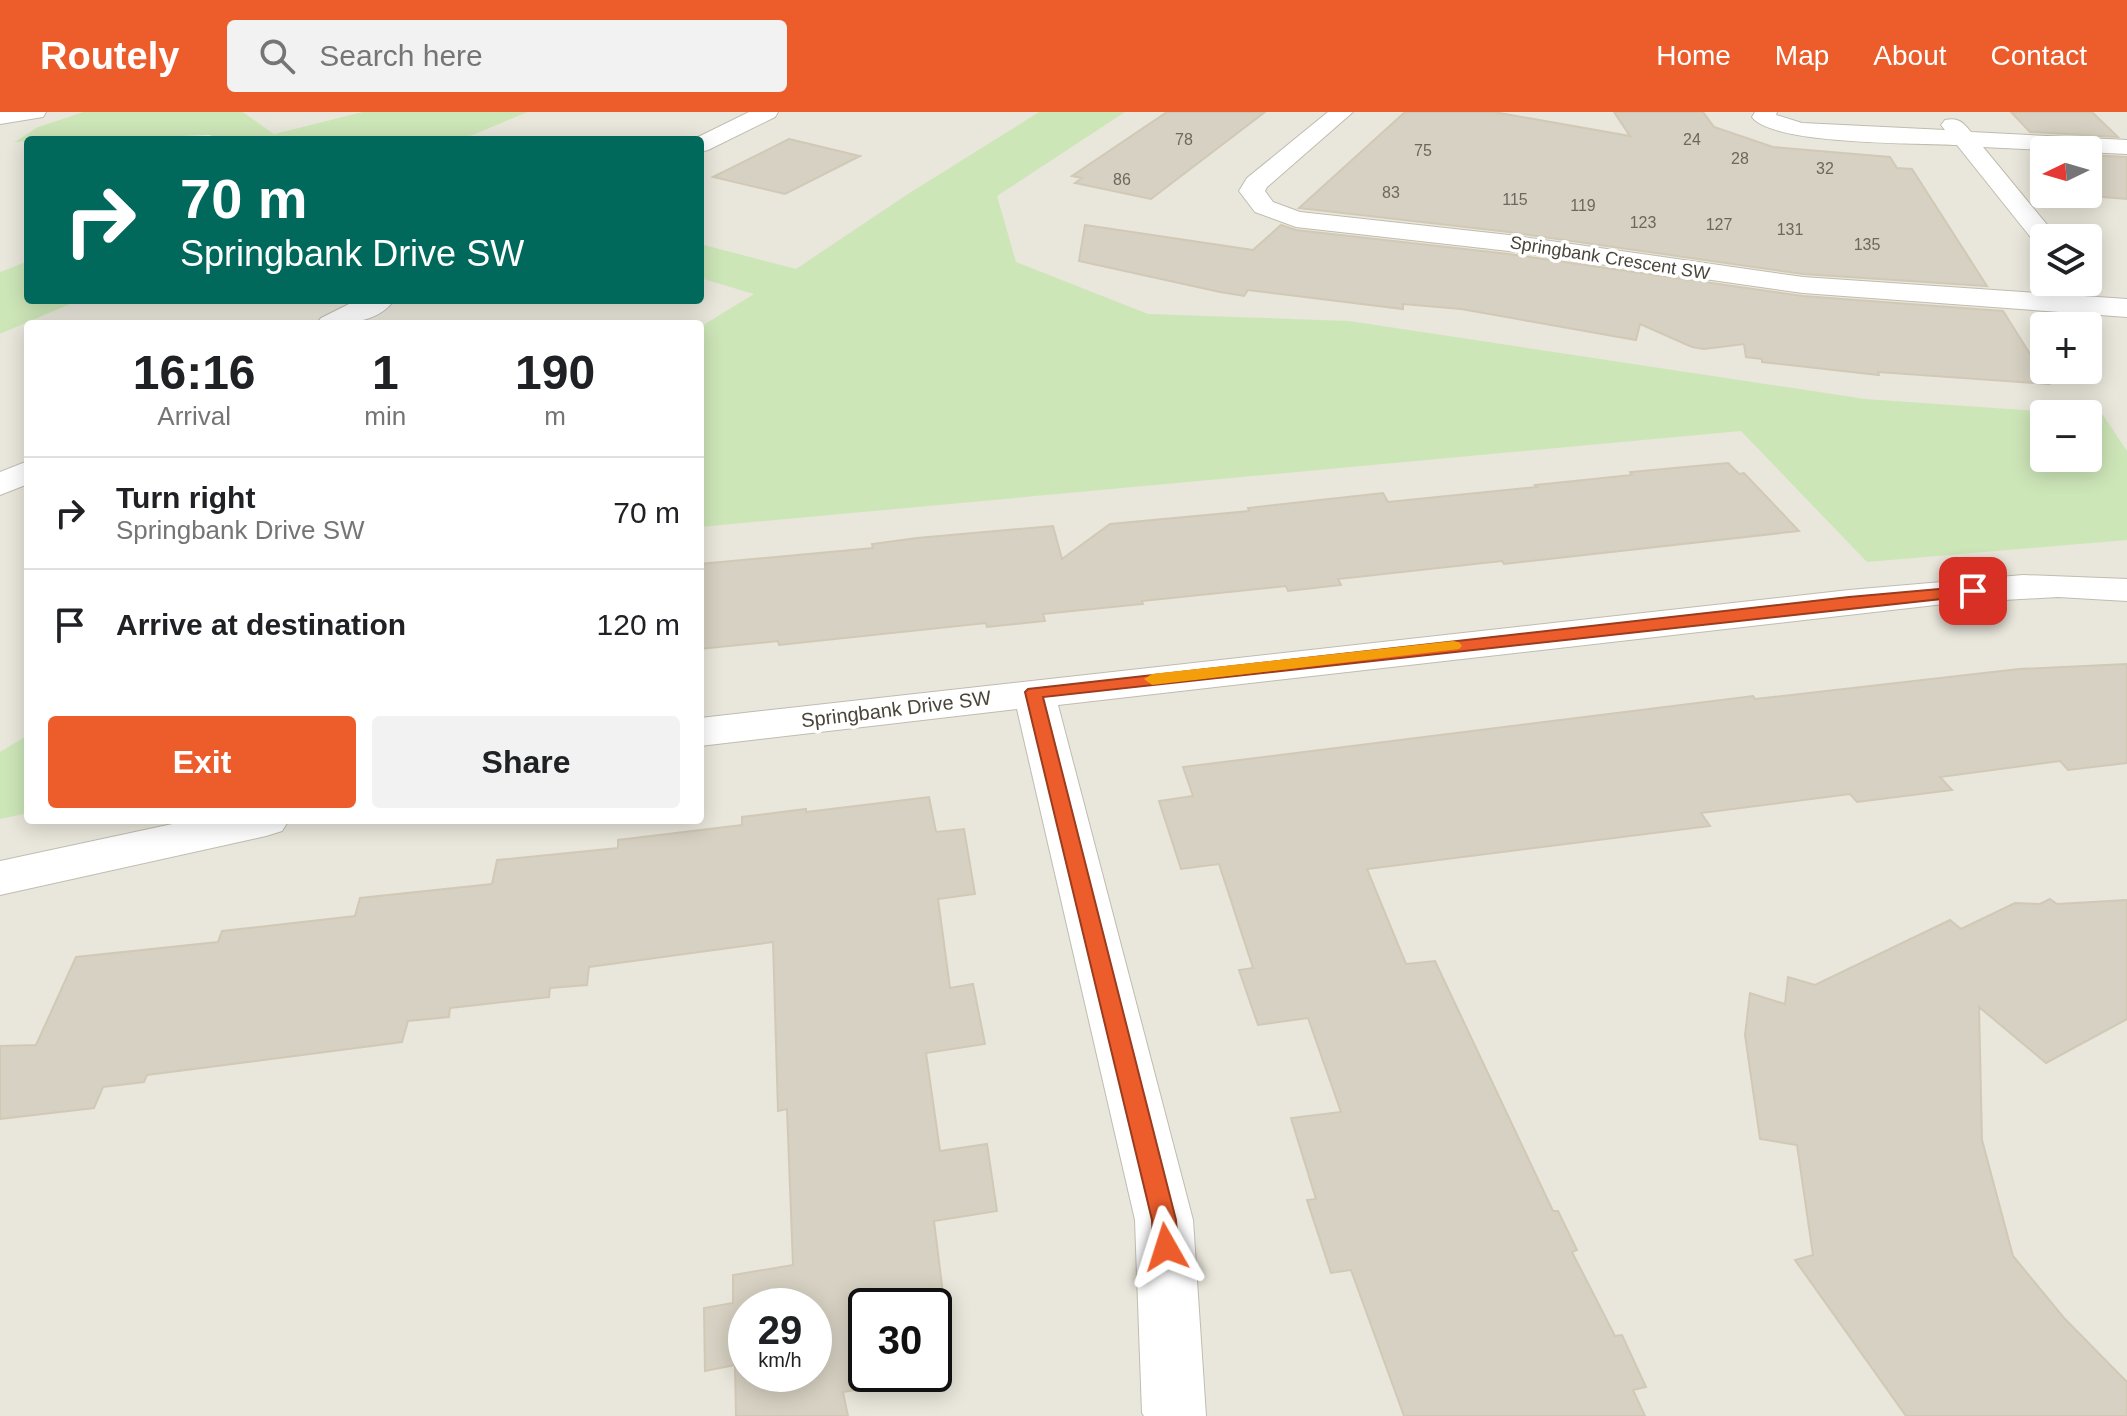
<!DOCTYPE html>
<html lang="en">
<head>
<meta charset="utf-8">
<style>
  :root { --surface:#fff; --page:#f2f2f2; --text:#202124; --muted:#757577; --line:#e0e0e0; --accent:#ed5d2c }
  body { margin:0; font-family:Arial,sans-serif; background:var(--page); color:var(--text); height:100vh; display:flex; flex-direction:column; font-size:30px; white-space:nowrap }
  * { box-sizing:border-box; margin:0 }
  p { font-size:26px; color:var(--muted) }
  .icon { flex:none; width:44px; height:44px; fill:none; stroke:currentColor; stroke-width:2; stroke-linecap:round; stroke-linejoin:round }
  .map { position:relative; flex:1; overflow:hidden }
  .side { position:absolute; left:24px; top:208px; width:680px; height:504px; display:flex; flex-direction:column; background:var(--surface); border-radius:8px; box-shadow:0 4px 20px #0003 }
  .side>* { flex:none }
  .top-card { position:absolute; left:24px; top:24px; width:680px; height:168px; border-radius:8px; box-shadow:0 4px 20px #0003; background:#00695c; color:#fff; overflow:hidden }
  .needle { width:52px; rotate:265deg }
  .fabs { position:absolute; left:2030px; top:24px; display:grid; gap:16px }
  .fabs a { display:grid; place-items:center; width:72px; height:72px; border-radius:8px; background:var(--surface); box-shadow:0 4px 20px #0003; font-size:40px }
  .speed { position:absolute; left:728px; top:1176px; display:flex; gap:16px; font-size:40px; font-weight:700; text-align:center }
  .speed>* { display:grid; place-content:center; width:104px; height:104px; border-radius:50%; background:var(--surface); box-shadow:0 4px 20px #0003; line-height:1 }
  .speed small { font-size:20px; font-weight:400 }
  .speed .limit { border:4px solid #111; border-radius:12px; background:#fff; color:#111 }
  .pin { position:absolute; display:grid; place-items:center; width:68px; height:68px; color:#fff; margin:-34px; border-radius:16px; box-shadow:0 4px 12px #0006 }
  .me { position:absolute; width:88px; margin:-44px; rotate:354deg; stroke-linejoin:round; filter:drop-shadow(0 0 6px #0008) }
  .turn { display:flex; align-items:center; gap:28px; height:168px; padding:0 24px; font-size:36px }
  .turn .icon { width:104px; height:104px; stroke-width:2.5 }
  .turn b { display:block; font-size:56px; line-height:68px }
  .eta { display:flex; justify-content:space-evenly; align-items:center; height:136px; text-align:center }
  .eta b { font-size:48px; font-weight:700; line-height:56px }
  .button { display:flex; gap:16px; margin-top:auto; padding:16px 24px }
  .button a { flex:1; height:92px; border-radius:8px; background:var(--accent); color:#fff; font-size:32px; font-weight:700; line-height:92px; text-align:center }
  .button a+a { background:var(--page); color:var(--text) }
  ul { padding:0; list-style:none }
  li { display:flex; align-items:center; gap:24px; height:112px; padding:0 24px; border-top:2px solid var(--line) }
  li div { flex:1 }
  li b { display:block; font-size:30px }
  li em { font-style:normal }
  header { display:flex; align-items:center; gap:48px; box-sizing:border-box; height:112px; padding:0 40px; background:var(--accent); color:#fff }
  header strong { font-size:38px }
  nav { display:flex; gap:44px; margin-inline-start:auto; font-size:28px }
  .search { width:560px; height:72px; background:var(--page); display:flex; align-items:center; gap:20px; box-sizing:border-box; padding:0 28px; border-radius:8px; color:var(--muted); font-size:30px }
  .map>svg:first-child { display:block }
  .residential { fill:#e9e6db; fill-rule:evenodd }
  .green { fill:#cde6b8 }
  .building { fill:#d6d1c2; stroke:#d1c9b6; stroke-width:2; fill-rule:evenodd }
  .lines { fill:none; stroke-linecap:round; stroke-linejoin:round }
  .minor-casing { stroke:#c0bcaf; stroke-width:2 }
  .minor { fill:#fff; fill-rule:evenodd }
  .route { fill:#ed5d2c; stroke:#9a3c1d; stroke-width:2 }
  .slow { fill:#f59e0b }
  .labels { text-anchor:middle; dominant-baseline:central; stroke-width:7; stroke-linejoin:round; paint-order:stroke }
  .number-label { font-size:16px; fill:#6d685c }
  .far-street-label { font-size:18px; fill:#4a453a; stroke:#fff }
  .street-label { font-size:20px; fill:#4a453a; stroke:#fff }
</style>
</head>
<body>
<header>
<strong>Routely</strong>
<div class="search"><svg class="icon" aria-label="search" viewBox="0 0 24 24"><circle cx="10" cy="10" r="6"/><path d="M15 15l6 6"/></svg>Search here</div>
<nav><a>Home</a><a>Map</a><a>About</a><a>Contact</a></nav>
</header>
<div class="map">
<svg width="2127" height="1304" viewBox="0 0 2127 1304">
  <rect width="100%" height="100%" fill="#f5f3ec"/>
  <!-- residential -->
  <path class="residential" d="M 0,0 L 83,0 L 38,15 L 15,29 L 28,30 L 28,149 L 0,160 Z
    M 243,0 L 362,0 L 274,22 Z
    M 528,0 L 2127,0 L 2127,1304 L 0,1304 L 0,222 L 80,188 L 700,188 L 700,28 L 461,28 ZM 2044,38 L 2088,38 L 2088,82 L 2044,82 ZM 2044,126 L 2088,126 L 2088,170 L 2044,170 ZM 28,212 L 700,212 L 700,708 L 28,708 ZM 2044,214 L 2088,214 L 2088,258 L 2044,258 ZM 2044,302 L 2088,302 L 2088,346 L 2044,346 ZM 746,1194 L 814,1194 L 814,1262 L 746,1262 ZM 866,1194 L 934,1194 L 934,1262 L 866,1262 Z"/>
  <!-- green -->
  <path class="green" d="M 83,0 L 243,0 L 274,22 L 362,0 L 528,0 L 461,28 L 207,28 L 211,23 L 14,30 L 38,15 Z
    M 1039,0 L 1125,0 L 997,84 L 1016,150 L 1148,202 L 1349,209 L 1865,287 L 2082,302 L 2044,302 L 2044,346 L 2088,346 L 2088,302 L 2103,303 L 2127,339 L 2127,428 L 1867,450 L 1741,319 L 700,415 L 700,215 L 754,182 L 700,166 L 700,132 L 796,157 L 908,82 Z
    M 28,149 L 28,188 L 80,188 L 0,222 L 0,160 Z
    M 28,623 L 28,701 L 0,707 L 0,640 Z"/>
  <!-- building -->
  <path class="building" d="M 1167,0 L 1265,0 L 1151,87 L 1075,71 L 1082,66 L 1072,64 Z
    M 1405,0 L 1494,0 L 1630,24 L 1614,0 L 1703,0 L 1714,15 L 1773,35 L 1890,45 L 1897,56 L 1912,57 L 1987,174 L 1803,162 L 1509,120 L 1299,96 Z
    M 2011,0 L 2092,0 L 2118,25 L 2030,20 Z
    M 789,27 L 860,44 L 785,82 L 713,65 Z
    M 2088,43 L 2127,45 L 2127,87 L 2091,84 L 2088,81 Z
    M 1085,113 L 1253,138 L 1281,113 L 1296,118 L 1509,142 L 1803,184 L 2003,199 L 2049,272 L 1878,260 L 1879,263 L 1762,250 L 1762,247 L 1746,245 L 1744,232 L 1704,237 L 1692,235 L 1640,212 L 1636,228 L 1461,197 L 1403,192 L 1403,197 L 1248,178 L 1244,184 L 1220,180 L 1079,149 Z
    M 1728,351 L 1739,362 L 1744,361 L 1799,419 L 1504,452 L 1502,449 L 1338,467 L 1341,473 L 1288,479 L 1286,474 L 1142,489 L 1143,492 L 1043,502 L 1045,509 L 987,515 L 986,511 L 779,533 L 778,529 L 700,537 L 700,452 L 873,436 L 872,432 L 917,426 L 1053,414 L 1062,447 L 1110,412 L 1249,399 L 1248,396 L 1383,381 L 1388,390 L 1537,375 L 1535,373 L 1632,363 L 1630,360 Z
    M 2127,552 L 2127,651 L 2068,658 L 2060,649 L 1940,665 L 1952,678 L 1857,690 L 1850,682 L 1701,701 L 1710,714 L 1367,757 L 1406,852 L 1435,849 L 1553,1099 L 1558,1099 L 1577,1138 L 1572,1140 L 1615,1224 L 1622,1223 L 1646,1275 L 1633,1278 L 1645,1304 L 1404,1304 L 1351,1158 L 1331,1161 L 1307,1088 L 1316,1087 L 1291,1006 L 1341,1000 L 1308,906 L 1258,913 L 1239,858 L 1253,856 L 1219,752 L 1181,757 L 1159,689 L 1193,684 L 1183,655 L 1753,584 L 1755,587 L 2019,557 Z
    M 929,685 L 936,720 L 964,717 L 975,782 L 938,787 L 950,876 L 973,872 L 985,932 L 926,941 L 940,1039 L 987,1032 L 997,1099 L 934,1109 L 947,1214 L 934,1216 L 934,1194 L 866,1194 L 866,1262 L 906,1262 L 907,1269 L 843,1280 L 848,1304 L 736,1304 L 735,1253 L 705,1259 L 704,1196 L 733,1191 L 733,1163 L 793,1153 L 787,997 L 778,999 L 773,830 L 589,855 L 587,873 L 550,876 L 549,885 L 450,896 L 449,905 L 408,909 L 402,930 L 147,963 L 144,970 L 103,975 L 94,996 L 0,1007 L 0,934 L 36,933 L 76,845 L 218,830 L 222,819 L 355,804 L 360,786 L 492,772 L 497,748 L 618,736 L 618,728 L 742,713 L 742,705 L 806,697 L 806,700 ZM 746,1194 L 814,1194 L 814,1262 L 746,1262 Z
    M 2050,787 L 2057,792 L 2127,788 L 2127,907 L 2046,951 L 1979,895 L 1982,1028 L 2013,1144 L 2064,1206 L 2127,1270 L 2127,1304 L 1906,1304 L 1795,1148 L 1813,1143 L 1797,1033 L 1760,1027 L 1745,923 L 1750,881 L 1785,892 L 1788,865 L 1815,873 L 1950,808 L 1961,817 L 2015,791 L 2040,792 Z"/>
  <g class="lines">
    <!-- minor casing -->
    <g class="minor-casing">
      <path id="minor" d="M 0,0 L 46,0 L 43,5 L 0,12 Z
        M 749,0 L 778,0 L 775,5 L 708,38 L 700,40 L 700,28 L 692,28 Z
        M 1328,0 L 1353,0 L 1267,75 L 1265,79 L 1273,90 L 1300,100 L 1509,123 L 1803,165 L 2127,187 L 2127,205 L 1803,181 L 1509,139 L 1296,115 L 1255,100 L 1239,79 L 1247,66 Z
        M 1755,0 L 1777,0 L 1776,3 L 1802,11 L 1945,18 L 1941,13 L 1945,8 C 1958,5 1963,10 1971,20 L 2127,28 L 2127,42 L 1983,35 L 2058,126 L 2044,126 L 2044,134 L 2036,132 L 1957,33 C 1918,31 1772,33 1752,5 Z
        M 357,188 L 394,188 C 378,212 342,212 316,212 L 321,206 Z
        M 28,349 L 28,372 L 0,383 L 0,360 Z
        M 2023,463 L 2127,467 L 2127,489 L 2058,485 L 1953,491 L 1058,593 L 1193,1108 L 1206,1304 L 1144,1304 L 1142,1301 L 1135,1108 L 1017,597 L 700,634 L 700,606 L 1849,478 Z
        M 191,708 L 289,708 L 282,719 L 266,724 L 0,783 L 0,749 Z"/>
    </g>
    <!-- minor -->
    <use href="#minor" class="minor"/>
  </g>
  <!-- route -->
  <path class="route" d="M 1973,474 L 1978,476 L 1978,483 L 1043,585 L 1176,1108 L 1178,1135 L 1174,1143 L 1166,1147 L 1157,1143 L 1153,1135 L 1152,1108 L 1025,580 L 1028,577 L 1849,485 Z"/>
  <!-- slow -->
  <path class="slow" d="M 1453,529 L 1459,530 L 1462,534 L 1459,537 L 1152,573 L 1144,567 L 1152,562 Z"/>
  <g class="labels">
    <!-- number labels -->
    <g class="number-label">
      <text x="1184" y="27">78</text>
      <text x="1692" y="27">24</text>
      <text x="1423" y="38">75</text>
      <text x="1740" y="46">28</text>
      <text x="1825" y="56">32</text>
      <text x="1122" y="67">86</text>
      <text x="1391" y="80">83</text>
      <text x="1515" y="87">115</text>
      <text x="1583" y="93">119</text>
      <text x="1643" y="110">123</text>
      <text x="1719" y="112">127</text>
      <text x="1790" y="117">131</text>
      <text x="1867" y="132">135</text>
    </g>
    <!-- far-street labels -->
    <g class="far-street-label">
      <text transform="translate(1610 146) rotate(9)">Springbank Crescent SW</text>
    </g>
    <!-- street labels -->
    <g class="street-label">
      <text transform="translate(896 597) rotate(-7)">Springbank Drive SW</text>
    </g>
  </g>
</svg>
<div class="fabs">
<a><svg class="needle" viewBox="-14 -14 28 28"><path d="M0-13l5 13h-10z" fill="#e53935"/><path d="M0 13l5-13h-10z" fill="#757577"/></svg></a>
<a><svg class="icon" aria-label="layers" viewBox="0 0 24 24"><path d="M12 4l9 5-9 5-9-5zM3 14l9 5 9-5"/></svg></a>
<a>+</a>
<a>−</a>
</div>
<div class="speed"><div>29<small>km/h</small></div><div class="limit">30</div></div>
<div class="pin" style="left:1973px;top:479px;background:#d93025"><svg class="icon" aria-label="arrive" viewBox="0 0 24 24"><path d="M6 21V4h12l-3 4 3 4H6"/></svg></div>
<svg class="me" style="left:1166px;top:1135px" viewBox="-20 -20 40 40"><path d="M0-17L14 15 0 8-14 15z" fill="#ed5d2c" stroke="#fff" stroke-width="4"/></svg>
<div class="top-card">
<div class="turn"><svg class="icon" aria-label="right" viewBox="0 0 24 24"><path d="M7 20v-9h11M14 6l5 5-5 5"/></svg><div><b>70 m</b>Springbank Drive SW</div></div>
</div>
<section class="side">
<div class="eta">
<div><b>16:16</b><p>Arrival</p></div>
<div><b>1</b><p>min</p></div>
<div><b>190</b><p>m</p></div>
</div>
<ul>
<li><svg class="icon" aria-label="right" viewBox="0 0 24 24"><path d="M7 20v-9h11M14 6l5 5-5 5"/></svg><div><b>Turn right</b><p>Springbank Drive SW</p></div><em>70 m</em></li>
<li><svg class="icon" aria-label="arrive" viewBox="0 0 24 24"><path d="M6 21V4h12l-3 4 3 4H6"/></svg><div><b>Arrive at destination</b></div><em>120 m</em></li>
</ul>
<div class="button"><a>Exit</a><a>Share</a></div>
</section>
</div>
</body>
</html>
